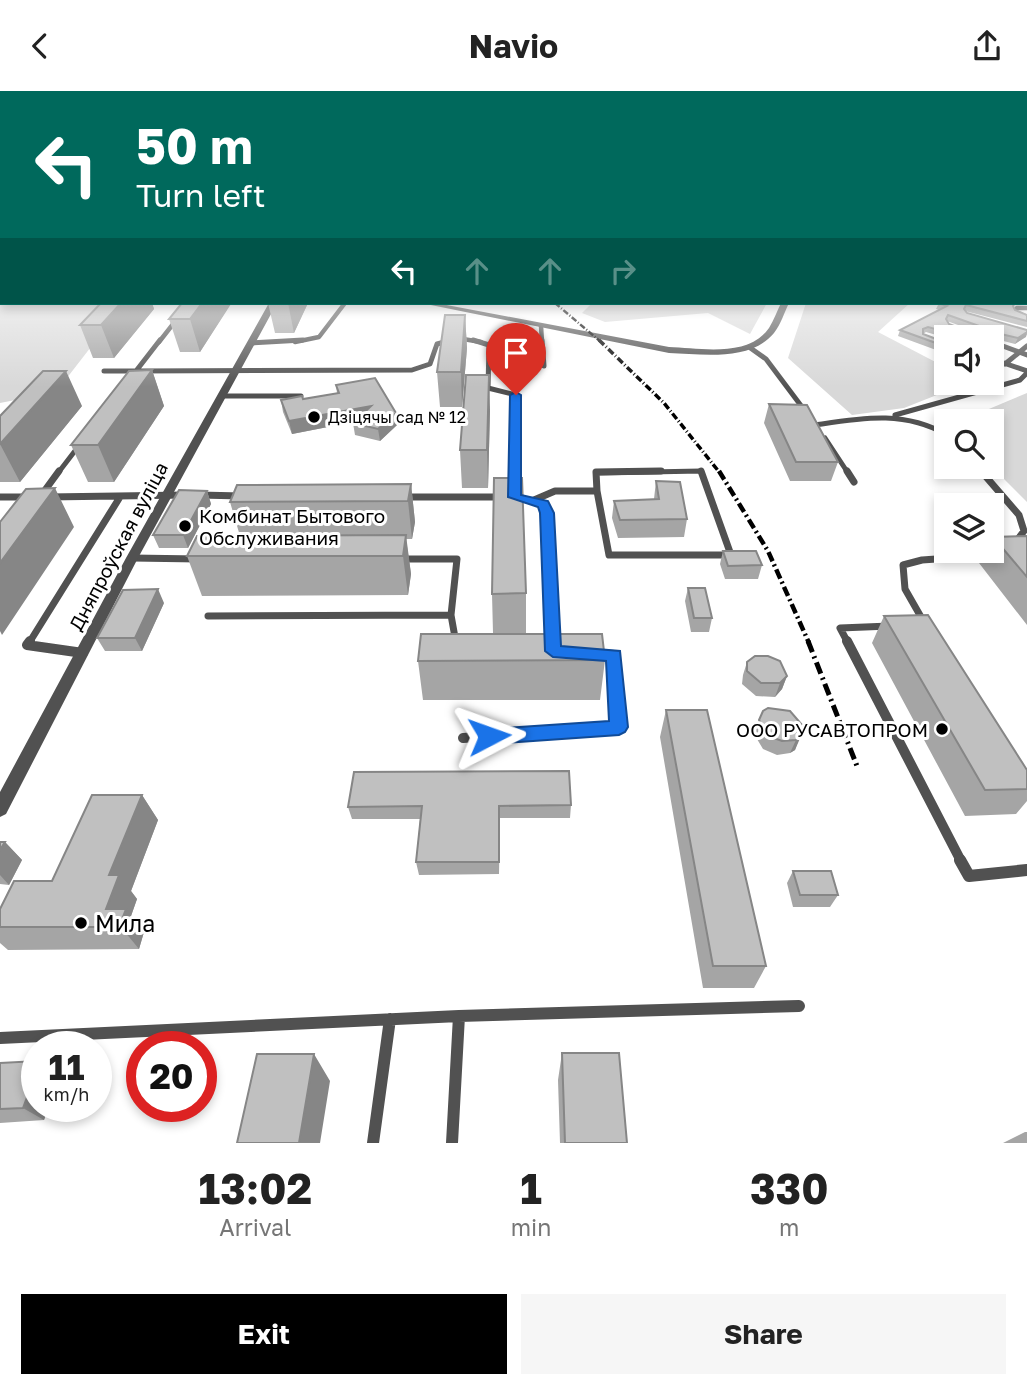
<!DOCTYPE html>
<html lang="en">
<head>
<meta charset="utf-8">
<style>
  :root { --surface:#fff; --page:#f6f6f6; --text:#222; --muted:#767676; --accent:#000 }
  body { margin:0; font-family:"Golos Text",sans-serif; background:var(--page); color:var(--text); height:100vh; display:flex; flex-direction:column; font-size:26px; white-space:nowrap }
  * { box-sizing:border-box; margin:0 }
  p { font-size:23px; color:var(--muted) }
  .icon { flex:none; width:38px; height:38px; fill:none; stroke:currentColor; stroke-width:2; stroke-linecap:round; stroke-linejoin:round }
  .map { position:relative; height:1052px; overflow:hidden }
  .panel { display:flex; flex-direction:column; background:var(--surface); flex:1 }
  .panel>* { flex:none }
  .top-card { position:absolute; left:0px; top:0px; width:1027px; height:214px; box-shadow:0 4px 10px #0003; background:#00695c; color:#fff; overflow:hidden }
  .buttons { position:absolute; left:934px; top:234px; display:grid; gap:14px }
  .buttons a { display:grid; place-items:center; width:70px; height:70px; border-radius:0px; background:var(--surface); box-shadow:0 4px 10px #0003; font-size:35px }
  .speed { position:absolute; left:21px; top:940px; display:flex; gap:14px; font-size:35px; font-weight:700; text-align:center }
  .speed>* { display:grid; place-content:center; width:91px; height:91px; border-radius:50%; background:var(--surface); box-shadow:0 4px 10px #0003; line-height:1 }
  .speed small { font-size:18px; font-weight:400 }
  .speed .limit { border:10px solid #d22; background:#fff; color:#111 }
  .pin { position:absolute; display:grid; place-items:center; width:60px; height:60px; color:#fff; margin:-72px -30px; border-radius:50% 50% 50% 0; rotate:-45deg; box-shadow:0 0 7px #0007 }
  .pin .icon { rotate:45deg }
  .me { position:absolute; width:77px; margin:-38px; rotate:86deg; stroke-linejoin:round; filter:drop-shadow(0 0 5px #0008) }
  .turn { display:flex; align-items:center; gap:24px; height:147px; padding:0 21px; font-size:32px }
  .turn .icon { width:91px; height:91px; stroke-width:2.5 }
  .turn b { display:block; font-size:49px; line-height:60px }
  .lanes { display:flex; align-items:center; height:66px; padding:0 21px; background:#0003; justify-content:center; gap:35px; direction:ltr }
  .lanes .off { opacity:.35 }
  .eta { display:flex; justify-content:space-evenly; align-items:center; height:119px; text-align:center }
  .eta b { font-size:42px; font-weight:700; line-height:49px }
  .action { display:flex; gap:14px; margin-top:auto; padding:14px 21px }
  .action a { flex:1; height:80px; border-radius:0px; background:var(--accent); color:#fff; font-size:28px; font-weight:700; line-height:80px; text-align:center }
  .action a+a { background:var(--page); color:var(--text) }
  header { display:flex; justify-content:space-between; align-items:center; height:91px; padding:0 21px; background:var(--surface); font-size:32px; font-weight:700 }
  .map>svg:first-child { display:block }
  .green { fill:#d8d8d8 }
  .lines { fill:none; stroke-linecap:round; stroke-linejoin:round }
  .service-far4 { stroke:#515151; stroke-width:4.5 }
  .service-far3 { stroke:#515151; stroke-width:5 }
  .service-far2 { stroke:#515151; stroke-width:7 }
  .service-far1 { stroke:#515151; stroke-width:10 }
  .service { stroke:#515151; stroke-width:12 }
  .minor { fill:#515151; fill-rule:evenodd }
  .tertiary { fill:#515151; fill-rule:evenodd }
  .rail-far3 { stroke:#000; stroke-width:2.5; stroke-dasharray:6 2 1 2; stroke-linecap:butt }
  .rail-far2 { stroke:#000; stroke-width:3.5; stroke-dasharray:7 2.5 1 2.5; stroke-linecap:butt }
  .rail-far1 { stroke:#000; stroke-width:4.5; stroke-dasharray:10 3.5 2 3.5; stroke-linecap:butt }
  .rail { stroke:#000; stroke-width:5; stroke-dasharray:12 4.5 2 4.5; stroke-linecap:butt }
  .wall { fill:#a5a5a5; fill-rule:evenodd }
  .shaded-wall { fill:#868686 }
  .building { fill:#c0c0c0; stroke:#868686; stroke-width:2; fill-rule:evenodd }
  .route { fill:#1a73e8; stroke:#114b97; stroke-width:2 }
  .poi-dot { fill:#000; stroke:#fff; stroke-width:2.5 }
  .labels { text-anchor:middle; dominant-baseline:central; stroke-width:6; stroke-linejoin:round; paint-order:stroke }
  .far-poi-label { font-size:16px; fill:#000; stroke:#fff; text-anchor:start }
  .poi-label { font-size:19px; fill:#000; stroke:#fff; text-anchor:start }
  .street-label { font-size:19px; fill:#000; stroke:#fff }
  .near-poi-label { font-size:23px; fill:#000; stroke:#fff; text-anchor:start }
</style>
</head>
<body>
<header><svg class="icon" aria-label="back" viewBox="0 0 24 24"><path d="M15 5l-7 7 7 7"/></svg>Navio<svg class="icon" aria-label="share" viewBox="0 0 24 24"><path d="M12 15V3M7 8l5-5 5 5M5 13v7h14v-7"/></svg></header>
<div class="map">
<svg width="1027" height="1052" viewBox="0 0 1027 1052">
  <rect width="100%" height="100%" fill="#fff"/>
  <!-- green -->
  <path class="green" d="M 0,185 L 2,212 L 174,212 L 139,215 L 118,221 L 56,301 L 0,312 Z
    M 592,212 L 767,212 L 750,243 L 708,222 L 605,231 L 582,222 Z
    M 806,212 L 910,212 L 878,241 L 947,277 L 947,292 L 967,292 L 904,317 L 852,324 L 788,267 Z
    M 1027,302 L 1027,411 L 992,376 L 992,331 L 958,331 Z"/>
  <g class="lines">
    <!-- service-far4 -->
    <path class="service-far4" d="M 1027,217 L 1017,217 L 1015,221 L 1027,226
      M 541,235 L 542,251
      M 159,251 L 177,228
      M 295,251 L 319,246 L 345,212
      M 444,251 L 463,248 L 481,251"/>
    <!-- service-far3 -->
    <path class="service-far3" d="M 160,249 L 136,280 L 412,279 L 430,273 L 437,253 L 452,249
      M 473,249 L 489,254 L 488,297 L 516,304 L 515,382
      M 542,249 L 544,275
      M 992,251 L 1027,264
      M 251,252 L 303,249
      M 749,256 L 766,268 L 805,320
      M 992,268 L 1027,280
      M 1005,273 L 1027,255
      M 104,280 L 136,280
      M 223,305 L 301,305
      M 895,324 L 1020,289 L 1027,282
      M 815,334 C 862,327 904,319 947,344
      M 825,347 L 848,382
      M 977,376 L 982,382
      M 58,382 L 81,352
      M 596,382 L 701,380 L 702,382"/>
    <!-- service-far2 -->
    <path class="service-far2" d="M 847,380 L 854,391
      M 981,380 L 1019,424 L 1024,440 L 1015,452
      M 515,396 L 515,380
      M 597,400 L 609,464 L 731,464 L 701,380
      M 597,400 L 596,381 L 661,380
      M 199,404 L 242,405
      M 0,406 L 29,406
      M 40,406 L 59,380
      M 48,406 L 186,404
      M 402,406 L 501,406
      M 515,406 L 543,413 L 547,422 L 553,551
      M 534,409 L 555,400 L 597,400
      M 132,467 L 199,468
      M 401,468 L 457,468 L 451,524 L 456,552
      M 208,525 L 451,524
      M 925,533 L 905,498 L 903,474 L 922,469 L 993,464
      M 29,552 L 120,406
      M 848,552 L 840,537 L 890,535"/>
    <!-- service-far1 -->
    <path class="service-far1" d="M 30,550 L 27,554 L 83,562
      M 847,550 L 961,770
      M 463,647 L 619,636 L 614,564 L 595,563"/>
    <!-- service -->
    <path class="service" d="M 960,769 L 969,785 L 1027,779
      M 0,947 L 459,925 L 799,915
      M 373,1052 L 390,928
      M 452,1052 L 459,925"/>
    <!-- minor -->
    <path class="minor" d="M 269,212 L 277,212 L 138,467 L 6,723 L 0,726 L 0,701 L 126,467 Z"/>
    <!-- tertiary -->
    <path class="tertiary" d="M 0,165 L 2,165 L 2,169 L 0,169 Z
      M 1026,202 L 1027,202 L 1027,206 L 1026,206 Z
      M 421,212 L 436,212 L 669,256 C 700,257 748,267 769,237 C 774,229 777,220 781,212 L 789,212 C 784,222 781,233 774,242 C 750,271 702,263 669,262 Z"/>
    <!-- rail-far3 -->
    <path class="rail-far3" d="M 555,212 L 601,251"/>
    <!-- rail-far2 -->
    <path class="rail-far2" d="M 599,249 L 664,312 L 720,382"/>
    <!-- rail-far1 -->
    <path class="rail-far1" d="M 719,380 L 768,460 L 809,552"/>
    <!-- rail -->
    <path class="rail" d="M 808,550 L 857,675"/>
  </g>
  <!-- wall -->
  <path class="wall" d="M 101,212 L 152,212 L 154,218 L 114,267 L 93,267 L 80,234 Z
    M 182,212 L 231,212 L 200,261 L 180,261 L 169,228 Z
    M 268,212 L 308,212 L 294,242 L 275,242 Z
    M 939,212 L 1024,212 L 1015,213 L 1013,216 L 1015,219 L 1027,224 L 1027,236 L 965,220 L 967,222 L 1027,239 L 1027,244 L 1015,253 L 992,247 L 947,247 L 926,241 L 923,243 L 947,252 L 947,263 L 898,245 L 900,239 L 940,219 L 936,218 ZM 947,230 L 983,243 L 984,245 L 982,246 L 949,233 Z
    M 465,224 L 467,257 L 462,316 L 440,316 L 437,281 Z
    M 152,279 L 164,315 L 114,391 L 88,391 L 71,354 Z
    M 336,294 L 396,322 L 397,334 L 380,350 L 355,344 L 353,332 L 354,331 L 292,343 L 283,321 L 281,309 L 303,308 L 337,302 Z
    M 769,313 L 838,371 L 831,390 L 790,390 L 764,332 Z
    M 82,315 L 20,391 L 0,391 L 0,325 Z
    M 490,319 L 488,397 L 462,397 L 460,359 Z
    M 656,390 L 687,428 L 684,446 L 618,447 L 612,427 L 614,410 L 654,408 Z
    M 411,393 L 415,431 L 412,448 L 406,448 L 411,483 L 408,504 L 202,505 L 187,465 L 240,445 L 230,411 Z
    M 207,400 L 211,413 L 188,457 L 159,457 L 153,444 Z
    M 1027,445 L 1027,534 L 979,472 L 985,460 L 992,460 L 992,448 L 993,446 Z
    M 723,460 L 762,474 L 758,488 L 725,488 L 720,473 Z
    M 688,497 L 712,527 L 709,541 L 691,541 L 685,510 Z
    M 526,502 L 526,542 L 493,542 L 492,503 Z
    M 164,512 L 142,560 L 105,560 L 97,547 Z
    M 884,525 L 1027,679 L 1027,710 L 1016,723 L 965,725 L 872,552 Z
    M 605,569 L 600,609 L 423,609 L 418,570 Z
    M 747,571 L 787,585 L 782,598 L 775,606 L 756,605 L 742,593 L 743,584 Z
    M 666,619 L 766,875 L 754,897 L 703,897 L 660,646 Z
    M 759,629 L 803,635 L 795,659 L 790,662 L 777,664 L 763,658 L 754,643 Z
    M 142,704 L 158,729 L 131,800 L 137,808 L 131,825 L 144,841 L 139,858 L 8,859 L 0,852 L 0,818 L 52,790 Z
    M 571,714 L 570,727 L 500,727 L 499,783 L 419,784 L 416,771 L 420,728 L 352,728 L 348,716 Z
    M 0,751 L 5,751 L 22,769 L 9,794 L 0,793 Z
    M 793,780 L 838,804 L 830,816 L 793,816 L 787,792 Z
    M 562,962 L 627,1052 L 560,1052 L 558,989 Z
    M 0,972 L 37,1015 L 49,1015 L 44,1029 L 0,1032 Z
    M 1025,1041 L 1027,1041 L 1027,1052 L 1003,1052 Z"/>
  <!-- shaded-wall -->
  <path class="shaded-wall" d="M 0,148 L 2,148 L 2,161 L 0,161 Z
    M 121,212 L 152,212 L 154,218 L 114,267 L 101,234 Z
    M 202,212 L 231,212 L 231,213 L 200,261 L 190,228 Z
    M 288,212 L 308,212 L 294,242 Z
    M 465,224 L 467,257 L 462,316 L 461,281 Z
    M 1027,241 L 1026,246 L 1015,253 L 1018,247 Z
    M 1002,253 L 999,259 L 992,264 L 992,259 Z
    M 152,279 L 164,315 L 114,391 L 98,354 Z
    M 66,280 L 82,315 L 20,391 L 0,353 Z
    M 489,284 L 490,319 L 488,397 L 487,359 Z
    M 371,315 L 373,327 L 292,343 L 289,330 Z
    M 396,322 L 397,334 L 380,350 L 378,338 Z
    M 411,393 L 415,431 L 412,448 L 408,410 Z
    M 55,397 L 74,436 L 2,544 L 0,540 L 0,472 Z
    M 207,400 L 211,413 L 188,457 L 183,444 Z
    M 406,444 L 411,483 L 408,504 L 403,465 Z
    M 158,498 L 164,512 L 142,560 L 135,547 Z
    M 787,585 L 782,598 L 775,606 L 780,592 Z
    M 801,645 L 795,659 L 790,662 L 796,649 Z
    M 142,704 L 158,729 L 131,800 L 137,808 L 131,825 L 144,841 L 139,858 L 106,818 L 109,784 Z
    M 5,751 L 22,769 L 9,794 L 0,784 L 0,759 Z
    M 314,963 L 330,990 L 320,1052 L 299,1052 Z
    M 37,979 L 37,1015 L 49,1015 L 44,1029 L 23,1017 Z"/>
  <!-- building -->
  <path class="building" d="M 101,212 L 121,212 L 101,234 L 80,234 Z
    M 182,212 L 202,212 L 190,228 L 169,228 Z
    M 939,212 L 1015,212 L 1013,215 L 1015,219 L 1027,224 L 1027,230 L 966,214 L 964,218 L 967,222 L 1027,239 L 1027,241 L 1018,247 L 992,241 L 990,247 L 954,247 L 951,242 L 928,236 L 923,238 L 923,243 L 947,252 L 947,256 L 900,239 L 947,215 ZM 948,224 L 985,237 L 988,244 L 982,246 L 949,233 L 946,228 Z
    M 445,224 L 465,224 L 461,281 L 437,281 Z
    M 992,249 L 1002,253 L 992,259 Z
    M 152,279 L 98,354 L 71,354 L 129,280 Z
    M 43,280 L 66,280 L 0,353 L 0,325 Z
    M 466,284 L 489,284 L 487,359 L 460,359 Z
    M 375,287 L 396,322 L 378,338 L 353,332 L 371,315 L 289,330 L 281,309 L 302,305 L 303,308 L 339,302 L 336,294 Z
    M 769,313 L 807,314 L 838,371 L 796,371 Z
    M 494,387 L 522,387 L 526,502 L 492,503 Z
    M 656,390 L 680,391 L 687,428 L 620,429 L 614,410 L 659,408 Z
    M 411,393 L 408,410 L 230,411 L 237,394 Z
    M 55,397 L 0,472 L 0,431 L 26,398 Z
    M 179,399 L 207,400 L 183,444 L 153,444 Z
    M 406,444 L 403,465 L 187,465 L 197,445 Z
    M 1027,445 L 1027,486 L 993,446 Z
    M 723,460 L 756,460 L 762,474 L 728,475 Z
    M 688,497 L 705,497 L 712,527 L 694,527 Z
    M 158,498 L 135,547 L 97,547 L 123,499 Z
    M 928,524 L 1027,679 L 1027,698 L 985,699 L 884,525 Z
    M 421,543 L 602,543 L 605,569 L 418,570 Z
    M 755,565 L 768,565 L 780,570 L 787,585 L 780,592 L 761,592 L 747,580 L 747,571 Z
    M 768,617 L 790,620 L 803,635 L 801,645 L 796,649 L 782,650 L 768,645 L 759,629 L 763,620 Z
    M 666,619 L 707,619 L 766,875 L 713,875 Z
    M 569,680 L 571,714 L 499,715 L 499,771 L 416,771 L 422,715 L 348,716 L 354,681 Z
    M 92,704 L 142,704 L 109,784 L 119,784 L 106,818 L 126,818 L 119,836 L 0,836 L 0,818 L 14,790 L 52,790 Z
    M 0,751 L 5,751 L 0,759 Z
    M 793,780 L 831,780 L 838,804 L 800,804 Z
    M 562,962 L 619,962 L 627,1052 L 565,1052 Z
    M 257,963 L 314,963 L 299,1052 L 237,1052 Z
    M 37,970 L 37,979 L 23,1017 L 0,1018 L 0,972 Z"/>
  <!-- sky -->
  <linearGradient id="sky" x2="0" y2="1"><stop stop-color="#8baccb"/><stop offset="0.5" stop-color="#fff"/><stop offset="1" stop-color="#fff" stop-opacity="0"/></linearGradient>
  <rect width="1027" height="296" fill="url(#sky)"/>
  <!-- route -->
  <path class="route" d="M 516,301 L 521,304 L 521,404 L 548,410 L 554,422 L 561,555 L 620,560 L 628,636 L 625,641 L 619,644 L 489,653 L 483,651 L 480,645 L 483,640 L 489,638 L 609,630 L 606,570 L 553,566 L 545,560 L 540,422 L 538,416 L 508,406 L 510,304 Z"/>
  <!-- markers -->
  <g class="poi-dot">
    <circle cx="314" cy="326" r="7"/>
    <circle cx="185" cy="435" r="7"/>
    <circle cx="942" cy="638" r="7"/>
    <circle cx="81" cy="832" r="7"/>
  </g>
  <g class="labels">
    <!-- far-poi labels -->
    <g class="far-poi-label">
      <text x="328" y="326">Дзіцячы сад № 12</text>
    </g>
    <!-- poi labels -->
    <g class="poi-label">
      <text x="199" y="424">Комбинат Бытового<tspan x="199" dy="22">Обслуживания</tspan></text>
      <text x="928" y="638" text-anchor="end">ООО РУСАВТОПРОМ</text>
    </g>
    <!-- street labels -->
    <g class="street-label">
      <text transform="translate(118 455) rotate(-62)">Дняпроўская вуліца</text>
    </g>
    <!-- near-poi labels -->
    <g class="near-poi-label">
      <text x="95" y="832">Мила</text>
    </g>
  </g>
</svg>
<div class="buttons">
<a><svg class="icon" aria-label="sound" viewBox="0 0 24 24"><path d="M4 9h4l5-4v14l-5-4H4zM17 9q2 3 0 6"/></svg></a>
<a><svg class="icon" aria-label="search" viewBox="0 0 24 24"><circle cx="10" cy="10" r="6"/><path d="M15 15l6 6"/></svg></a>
<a><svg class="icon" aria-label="layers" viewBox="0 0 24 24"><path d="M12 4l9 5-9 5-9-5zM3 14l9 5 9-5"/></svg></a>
</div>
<div class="speed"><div>11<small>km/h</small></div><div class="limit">20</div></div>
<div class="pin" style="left:516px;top:304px;background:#d93025"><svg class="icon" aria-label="arrive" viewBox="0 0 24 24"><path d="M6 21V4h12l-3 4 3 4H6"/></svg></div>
<svg class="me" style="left:489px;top:645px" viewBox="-20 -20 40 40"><path d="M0-17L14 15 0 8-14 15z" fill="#1a73e8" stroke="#fff" stroke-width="4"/></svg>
<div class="top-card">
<div class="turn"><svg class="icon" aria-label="left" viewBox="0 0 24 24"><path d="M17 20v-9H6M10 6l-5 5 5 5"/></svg><div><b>50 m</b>Turn left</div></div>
<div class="lanes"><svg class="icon" aria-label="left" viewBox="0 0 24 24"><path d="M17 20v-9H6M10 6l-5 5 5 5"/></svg><svg class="icon off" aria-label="ahead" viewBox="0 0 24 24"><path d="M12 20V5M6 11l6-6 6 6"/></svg><svg class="icon off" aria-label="ahead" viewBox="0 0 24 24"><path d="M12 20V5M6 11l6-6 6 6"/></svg><svg class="icon off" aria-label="right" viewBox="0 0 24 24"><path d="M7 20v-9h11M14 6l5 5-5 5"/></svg></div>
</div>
</div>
<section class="panel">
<div class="eta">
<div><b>13:02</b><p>Arrival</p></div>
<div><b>1</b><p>min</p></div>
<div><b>330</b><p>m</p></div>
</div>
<div class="action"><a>Exit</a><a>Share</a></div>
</section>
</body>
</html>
